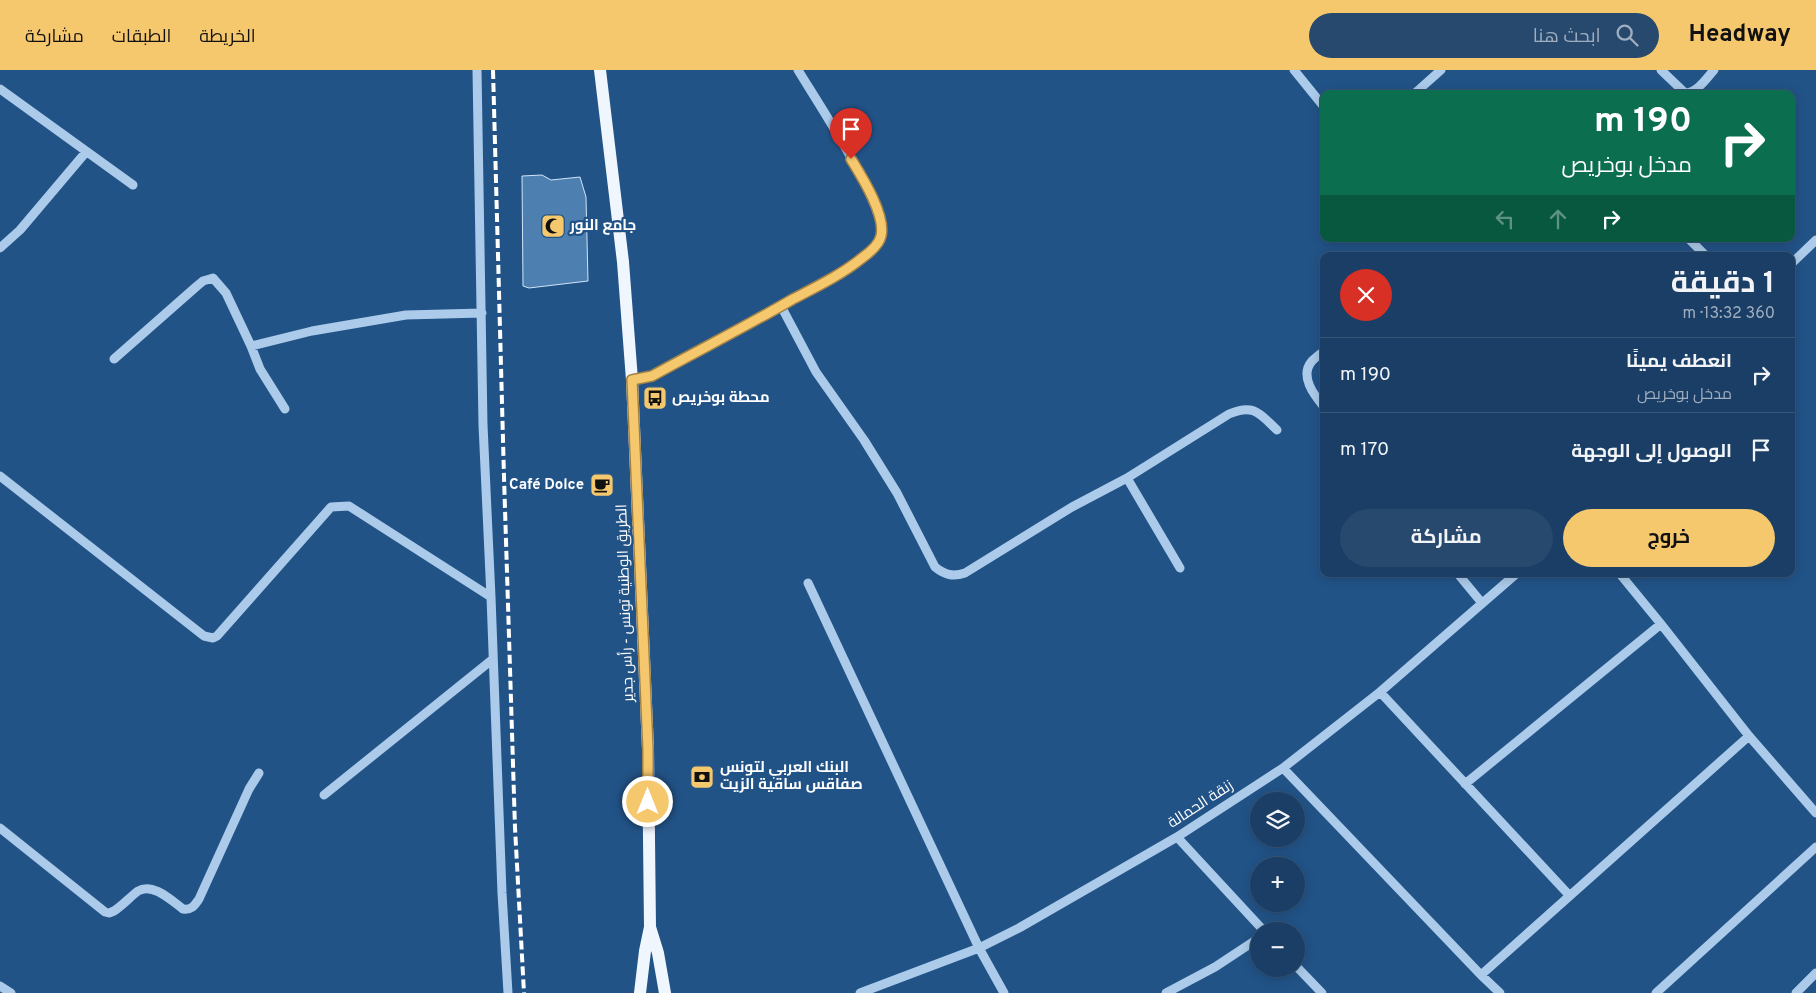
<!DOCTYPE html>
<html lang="ar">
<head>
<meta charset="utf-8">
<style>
  :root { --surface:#1a3e65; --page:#27496e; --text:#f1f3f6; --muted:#9faebf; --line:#385779; --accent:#f6c86e }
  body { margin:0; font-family:Overpass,Cairo,sans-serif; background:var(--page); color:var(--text); direction:rtl; height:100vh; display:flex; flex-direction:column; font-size:19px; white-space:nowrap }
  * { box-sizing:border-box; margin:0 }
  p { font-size:16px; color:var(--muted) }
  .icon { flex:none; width:28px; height:28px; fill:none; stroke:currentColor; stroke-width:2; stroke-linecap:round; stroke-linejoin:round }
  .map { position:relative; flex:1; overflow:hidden; direction:ltr }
  .sheet { position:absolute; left:1320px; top:182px; width:475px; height:325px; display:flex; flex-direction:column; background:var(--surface); border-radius:10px; box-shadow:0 2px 12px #0003,0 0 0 1px var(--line); direction:rtl }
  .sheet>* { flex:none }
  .top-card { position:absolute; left:1320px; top:20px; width:475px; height:152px; border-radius:10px; box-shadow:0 2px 12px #0003,0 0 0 1px var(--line); direction:rtl; background:#0b6e4f; color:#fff; overflow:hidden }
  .controls { position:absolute; left:1250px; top:722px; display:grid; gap:10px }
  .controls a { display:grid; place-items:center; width:55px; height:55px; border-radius:50%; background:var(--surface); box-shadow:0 2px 12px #0003,0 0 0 1px var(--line); font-size:25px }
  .pin { position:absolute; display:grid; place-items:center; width:42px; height:42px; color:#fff; margin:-51px -21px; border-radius:50% 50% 50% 0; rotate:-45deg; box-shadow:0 0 5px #0007 }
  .pin .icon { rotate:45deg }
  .me { position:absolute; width:55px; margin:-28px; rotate:0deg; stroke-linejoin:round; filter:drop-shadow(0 0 4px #0008) }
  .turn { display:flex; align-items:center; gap:18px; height:105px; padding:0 20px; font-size:22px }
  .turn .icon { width:65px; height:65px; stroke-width:2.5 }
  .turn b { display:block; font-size:35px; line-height:42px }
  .lanes { display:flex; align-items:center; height:48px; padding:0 20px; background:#0003; justify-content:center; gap:25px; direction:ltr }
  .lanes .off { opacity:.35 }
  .round { display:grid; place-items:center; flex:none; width:52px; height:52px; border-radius:26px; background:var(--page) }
  .head { display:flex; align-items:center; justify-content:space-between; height:85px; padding:0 20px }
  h1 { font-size:30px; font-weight:700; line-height:38px }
  .primary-button { display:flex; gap:10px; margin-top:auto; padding:10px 20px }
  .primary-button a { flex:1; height:58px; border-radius:30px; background:var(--accent); color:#111; font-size:20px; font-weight:700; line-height:58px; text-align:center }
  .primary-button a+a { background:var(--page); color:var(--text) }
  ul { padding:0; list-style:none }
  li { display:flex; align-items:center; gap:15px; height:75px; padding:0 20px; border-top:1px solid var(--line) }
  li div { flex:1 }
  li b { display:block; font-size:19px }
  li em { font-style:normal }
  header { display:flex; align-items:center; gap:30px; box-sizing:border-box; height:70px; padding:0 25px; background:var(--accent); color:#111 }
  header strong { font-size:24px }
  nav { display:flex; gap:28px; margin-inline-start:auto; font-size:18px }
  .search { width:350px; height:45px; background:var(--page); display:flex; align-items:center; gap:12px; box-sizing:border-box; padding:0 18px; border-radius:28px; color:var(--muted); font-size:19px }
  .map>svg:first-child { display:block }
  .building { fill:#4e7fb1; stroke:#d0e4f7 }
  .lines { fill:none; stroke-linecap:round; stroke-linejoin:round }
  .minor { stroke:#accbea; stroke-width:9 }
  .major { stroke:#f0f6fe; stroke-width:12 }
  .rail { stroke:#fff; stroke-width:4; stroke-dasharray:9 4; stroke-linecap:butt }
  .route-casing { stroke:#a08248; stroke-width:12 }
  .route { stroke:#f6c86e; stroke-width:9 }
  .labels { text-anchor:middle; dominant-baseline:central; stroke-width:4.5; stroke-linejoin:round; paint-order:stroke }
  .poi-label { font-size:15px; font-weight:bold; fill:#fff; stroke:#225387; text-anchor:start }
  .street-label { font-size:15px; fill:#fff; stroke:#225387 }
</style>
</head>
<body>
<header>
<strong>Headway</strong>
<div class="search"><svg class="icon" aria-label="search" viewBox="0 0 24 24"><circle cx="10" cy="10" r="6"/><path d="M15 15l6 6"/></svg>ابحث هنا</div>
<nav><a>الخريطة</a><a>الطبقات</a><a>مشاركة</a></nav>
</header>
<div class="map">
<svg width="1816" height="923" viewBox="0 0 1816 923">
  <rect width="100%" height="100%" fill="#225387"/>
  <!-- building -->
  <path class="building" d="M 542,105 L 551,110 L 580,107 L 586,127 L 588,211 L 529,218 L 523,216 L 522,106 Z"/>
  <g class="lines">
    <!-- minor -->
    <path class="minor" d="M 477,0 L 483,355 L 491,527 L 502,823 L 508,923
      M 1294,0 L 1324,37
      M 1661,0 L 1685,23 C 1698,22 1706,9 1714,0
      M 0,19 L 133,115
      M 1414,24 L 1441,0
      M 1689,169 L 1706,186
      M 0,178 L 20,160 L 86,82
      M 1791,194 L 1816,170
      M 781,236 L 816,302 L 864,370 L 897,423 L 935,497 C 945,505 953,507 965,503 L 1072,437 L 1127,408 L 1180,498
      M 251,276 L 260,299 L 285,339
      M 1324,281 C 1320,284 1315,288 1312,291 C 1299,306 1314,325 1324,337
      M 114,289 L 197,216 L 203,211 L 213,208 L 226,223 L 251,276 L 312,261 L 406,245 L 482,243
      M 632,310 L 652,306 L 843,201 C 856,193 874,183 880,169 C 892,143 814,27 798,0
      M 0,406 L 204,566 L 213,568 L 217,566 L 331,437 L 349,436 L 491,527
      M 1127,408 L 1229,344 C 1254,333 1260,344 1277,360
      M 1458,504 L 1482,533
      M 1620,504 L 1661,554 L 1749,666 L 1816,743
      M 808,513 L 979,878 L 1004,923
      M 1380,622 L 1569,825
      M 1283,698 L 1481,905 L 1500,923
      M 1465,714 L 1661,554
      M 324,725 L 493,589
      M 0,758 L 105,842 L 109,843 L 114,841 C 123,835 130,827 138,821 C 153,812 172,831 183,839 C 192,840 194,836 199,829 L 249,719 L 259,703
      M 1177,767 L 1264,861
      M 1296,896 L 1322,923
      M 1481,905 L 1749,666
      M 0,916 L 11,923
      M 860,923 L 979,878 L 1019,858 L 1177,767 L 1283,698 L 1380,622 L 1516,504
      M 1166,923 L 1215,897 L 1259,868
      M 1656,923 L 1816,777
      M 1796,923 L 1816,903"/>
    <!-- major -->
    <path class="major" d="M 600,0 L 623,192 L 632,310 L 648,679 L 650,857 L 645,881 L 640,923
      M 650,857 L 658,883 L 665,923"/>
    <!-- rail -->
    <path class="rail" d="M 493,0 L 504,407 L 515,758 L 524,923"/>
  </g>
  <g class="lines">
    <!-- route casing -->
    <g class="route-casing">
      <path id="route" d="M 648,732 L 648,679 L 632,310 L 652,306 C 699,280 747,256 793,229 C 816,217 841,205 862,188 C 869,183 879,175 881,166 C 886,145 862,107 851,89"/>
    </g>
    <!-- route -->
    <use href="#route" class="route"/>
  </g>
  <!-- icons -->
  <defs>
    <g id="mosque-square" transform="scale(1.25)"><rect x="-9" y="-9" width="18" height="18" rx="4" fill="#f6c86e" stroke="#225387"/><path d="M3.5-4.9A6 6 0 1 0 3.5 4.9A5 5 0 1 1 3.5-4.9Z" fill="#111"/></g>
    <g id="bus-square" transform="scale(1.25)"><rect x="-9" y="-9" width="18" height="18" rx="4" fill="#f6c86e" stroke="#225387"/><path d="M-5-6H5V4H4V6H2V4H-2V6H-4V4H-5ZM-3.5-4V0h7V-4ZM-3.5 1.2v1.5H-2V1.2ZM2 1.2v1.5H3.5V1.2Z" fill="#111"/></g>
    <g id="cafe-square" transform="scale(1.25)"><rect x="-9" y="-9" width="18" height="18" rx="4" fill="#f6c86e" stroke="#225387"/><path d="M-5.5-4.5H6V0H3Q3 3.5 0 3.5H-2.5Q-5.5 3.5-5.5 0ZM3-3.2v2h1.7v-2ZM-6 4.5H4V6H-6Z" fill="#111"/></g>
    <g id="bank-square" transform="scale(1.25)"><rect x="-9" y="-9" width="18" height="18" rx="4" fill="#f6c86e" stroke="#225387"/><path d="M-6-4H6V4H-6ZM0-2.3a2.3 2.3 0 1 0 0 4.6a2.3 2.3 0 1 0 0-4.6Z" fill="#111"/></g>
  </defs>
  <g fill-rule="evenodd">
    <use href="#mosque-square" x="553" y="156"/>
    <use href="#bus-square" x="655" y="328"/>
    <use href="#cafe-square" x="602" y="415"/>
    <use href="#bank-square" x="702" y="707"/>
  </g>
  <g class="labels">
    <!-- poi labels -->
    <g class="poi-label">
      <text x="570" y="156">جامع النور</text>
      <text x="672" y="328">محطة بوخريص</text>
      <text x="584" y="415" text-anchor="end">Café Dolce</text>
      <text x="720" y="698">البنك العربي لتونس<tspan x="720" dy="17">صفاقس ساقية الزيت</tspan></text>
    </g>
    <!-- street labels -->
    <g class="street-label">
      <text transform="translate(626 533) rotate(-92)">الطريق الوطنية تونس - رأس جدير</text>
      <text transform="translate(1201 735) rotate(-33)">زنقة الحمالة</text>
    </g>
  </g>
</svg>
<div class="controls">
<a><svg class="icon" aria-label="layers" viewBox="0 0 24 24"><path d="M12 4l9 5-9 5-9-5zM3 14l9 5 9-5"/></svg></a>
<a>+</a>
<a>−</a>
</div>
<div class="pin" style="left:851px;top:89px;background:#d93025"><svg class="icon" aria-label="arrive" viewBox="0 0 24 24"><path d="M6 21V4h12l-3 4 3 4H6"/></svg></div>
<svg class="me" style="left:648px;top:732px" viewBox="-20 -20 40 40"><circle r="17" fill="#f6c86e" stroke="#fff" stroke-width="3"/><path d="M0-11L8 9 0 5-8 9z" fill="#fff"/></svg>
<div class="top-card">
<div class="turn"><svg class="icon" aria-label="right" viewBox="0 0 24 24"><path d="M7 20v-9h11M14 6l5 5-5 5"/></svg><div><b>190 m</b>مدخل بوخريص</div></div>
<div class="lanes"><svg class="icon off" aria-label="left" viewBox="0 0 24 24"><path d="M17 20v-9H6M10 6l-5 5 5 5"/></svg><svg class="icon off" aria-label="ahead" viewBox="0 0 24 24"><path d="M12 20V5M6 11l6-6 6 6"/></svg><svg class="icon" aria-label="right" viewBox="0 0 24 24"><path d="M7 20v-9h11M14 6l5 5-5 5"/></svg></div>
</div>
<section class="sheet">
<div class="head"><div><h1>1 دقيقة</h1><p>360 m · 13:32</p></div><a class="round" style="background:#d93025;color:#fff"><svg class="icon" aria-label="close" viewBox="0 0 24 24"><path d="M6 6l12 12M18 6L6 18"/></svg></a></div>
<ul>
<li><svg class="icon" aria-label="right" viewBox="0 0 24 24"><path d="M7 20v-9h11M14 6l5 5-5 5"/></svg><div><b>انعطف يمينًا</b><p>مدخل بوخريص</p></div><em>190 m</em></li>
<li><svg class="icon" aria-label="arrive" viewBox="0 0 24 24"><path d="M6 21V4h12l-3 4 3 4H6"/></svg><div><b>الوصول إلى الوجهة</b></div><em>170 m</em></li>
</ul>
<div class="primary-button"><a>خروج</a><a>مشاركة</a></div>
</section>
</div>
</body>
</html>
